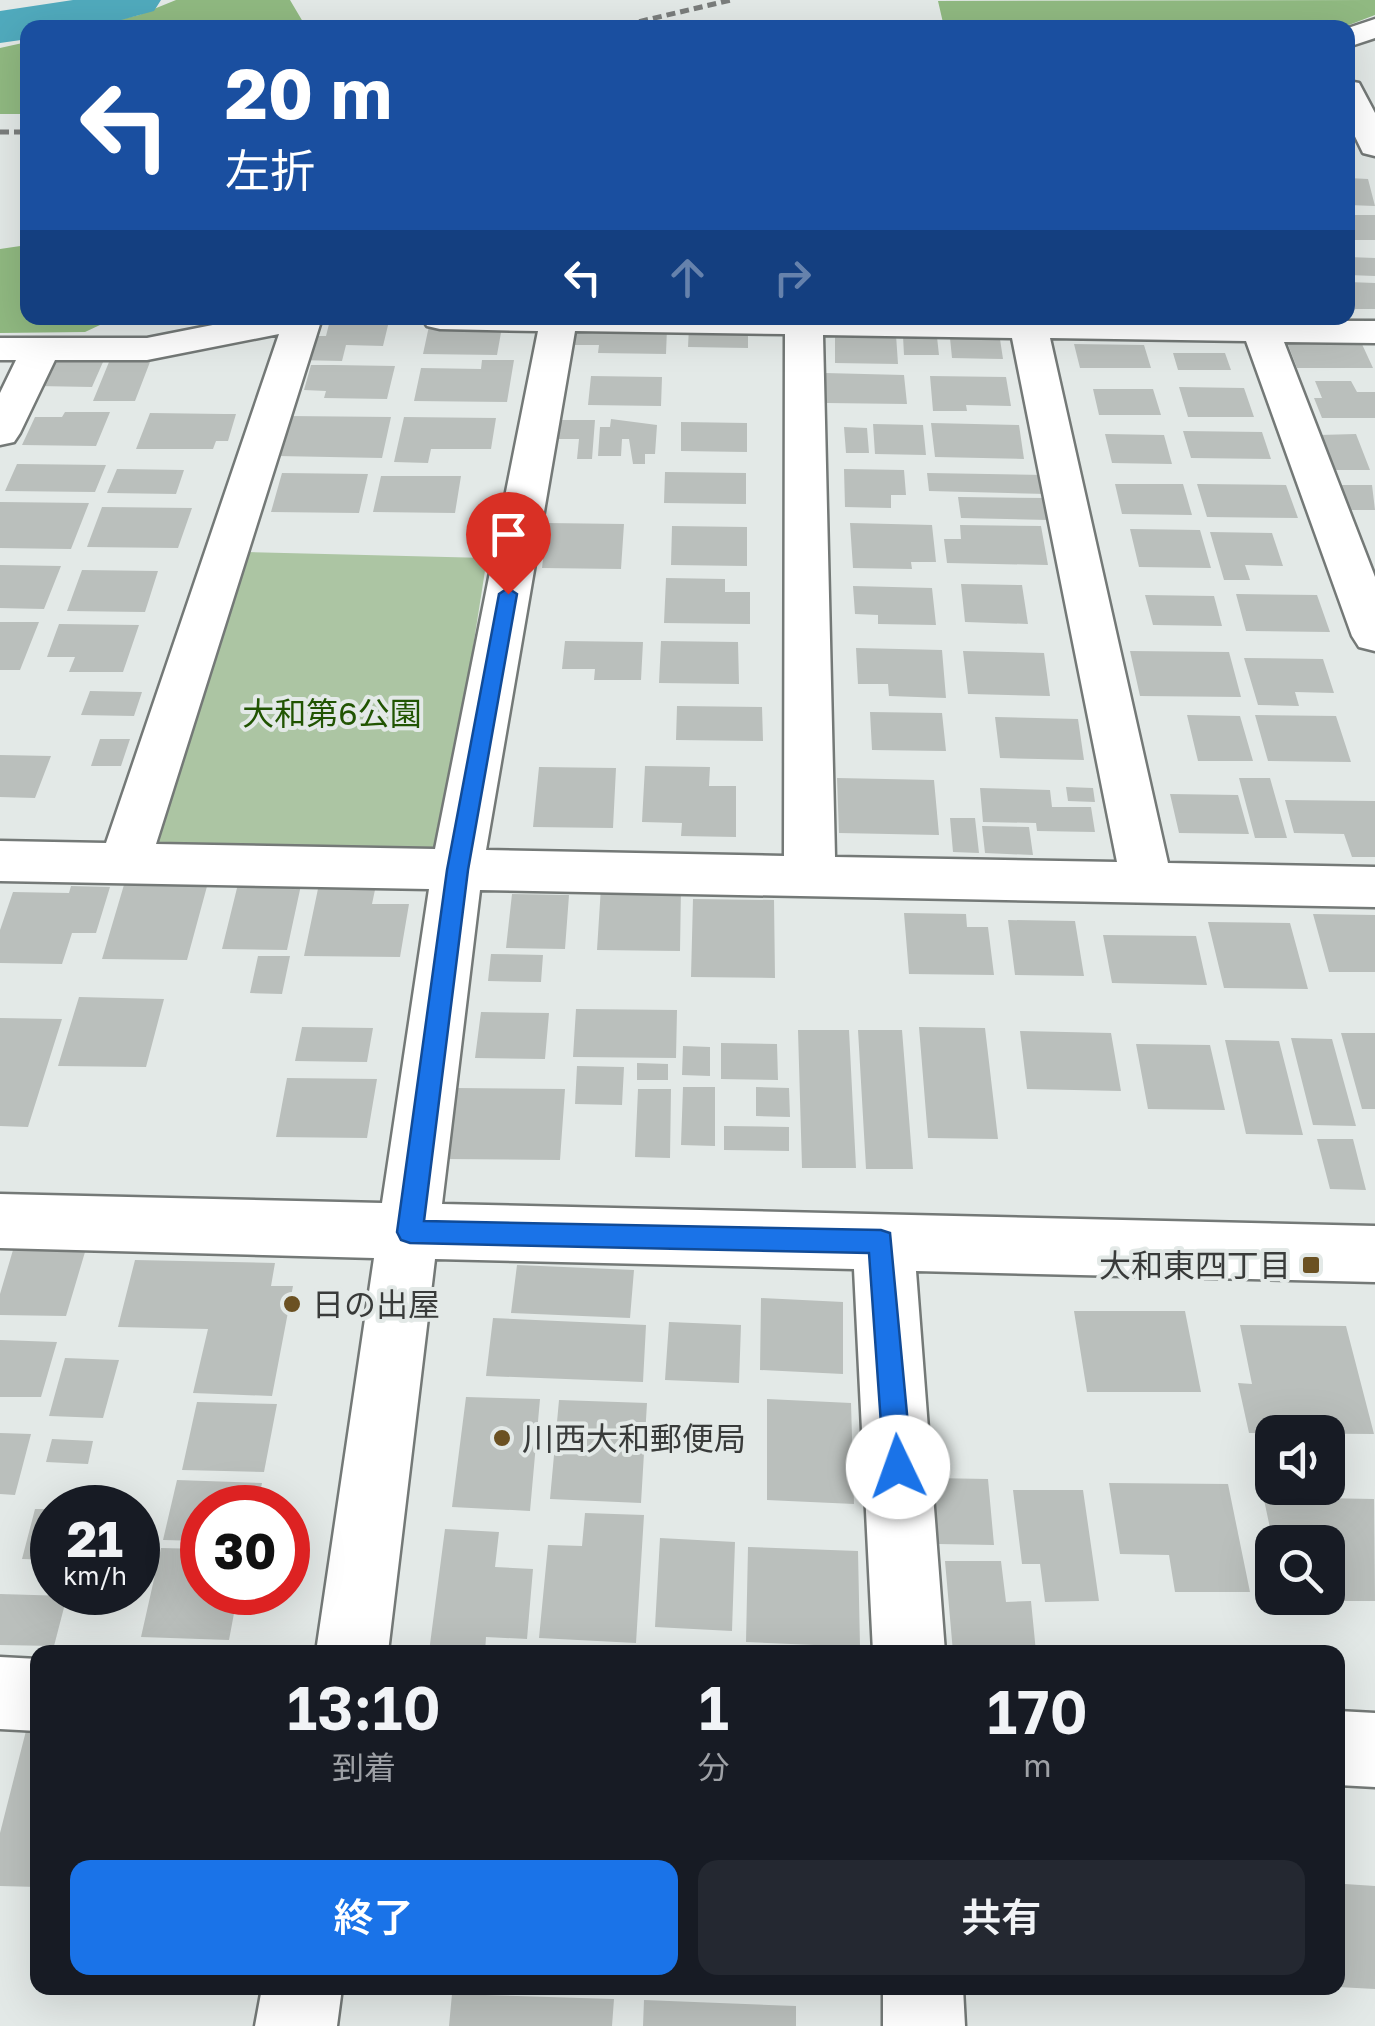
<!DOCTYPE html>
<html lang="ja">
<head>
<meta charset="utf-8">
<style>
  :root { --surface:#171b24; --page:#242831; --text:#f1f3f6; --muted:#9ea1a6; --accent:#1a73e8 }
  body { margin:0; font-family:"Golos Text","Noto Sans JP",sans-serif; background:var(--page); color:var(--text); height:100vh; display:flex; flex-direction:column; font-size:38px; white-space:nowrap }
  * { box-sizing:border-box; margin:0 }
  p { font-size:32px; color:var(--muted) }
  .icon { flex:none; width:55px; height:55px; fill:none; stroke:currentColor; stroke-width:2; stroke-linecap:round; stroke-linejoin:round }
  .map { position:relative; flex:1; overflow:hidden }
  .sheet { position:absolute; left:30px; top:1645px; width:1315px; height:350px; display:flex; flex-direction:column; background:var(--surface); border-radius:20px; box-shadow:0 10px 40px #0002 }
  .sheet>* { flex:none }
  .top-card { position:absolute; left:20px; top:20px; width:1335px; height:305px; border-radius:20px; box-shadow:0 10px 40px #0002; background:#1a4fa0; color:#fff; overflow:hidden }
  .controls { position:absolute; left:1255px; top:1415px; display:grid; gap:20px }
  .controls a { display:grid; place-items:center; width:90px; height:90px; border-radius:20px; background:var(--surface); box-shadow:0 10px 40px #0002; font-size:50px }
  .speed { position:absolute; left:30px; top:1485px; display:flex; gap:20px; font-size:50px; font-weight:700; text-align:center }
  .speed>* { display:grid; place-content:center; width:130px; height:130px; border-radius:50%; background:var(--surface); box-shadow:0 10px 40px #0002; line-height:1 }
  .speed small { font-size:25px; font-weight:400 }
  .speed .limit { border:15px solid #d22; background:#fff; color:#111 }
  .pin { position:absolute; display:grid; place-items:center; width:85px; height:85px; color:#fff; margin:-102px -42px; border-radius:50% 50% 50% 0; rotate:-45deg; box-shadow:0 0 10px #0007 }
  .pin .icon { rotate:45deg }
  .me { position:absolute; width:110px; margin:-55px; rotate:357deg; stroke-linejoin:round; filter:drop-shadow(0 0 8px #0008) }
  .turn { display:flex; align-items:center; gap:35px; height:210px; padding:0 40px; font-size:45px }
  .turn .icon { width:130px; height:130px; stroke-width:2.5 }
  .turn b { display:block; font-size:70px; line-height:85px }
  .lanes { display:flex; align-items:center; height:95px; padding:0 40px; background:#0003; justify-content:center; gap:50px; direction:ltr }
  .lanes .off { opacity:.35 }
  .eta { display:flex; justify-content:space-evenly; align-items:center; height:170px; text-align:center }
  .eta b { font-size:60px; font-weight:600; line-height:70px }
  .action { display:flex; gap:20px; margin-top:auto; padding:20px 40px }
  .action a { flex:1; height:115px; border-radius:20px; background:var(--accent); color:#fff; font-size:40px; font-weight:600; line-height:115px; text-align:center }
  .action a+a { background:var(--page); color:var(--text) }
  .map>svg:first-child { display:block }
  .green { fill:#acc5a3 }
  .forest { fill:#90b981 }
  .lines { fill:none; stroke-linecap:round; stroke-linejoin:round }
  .river { fill:#50aabd; fill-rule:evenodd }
  .building { fill:#babfbc }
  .minor-casing { stroke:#747977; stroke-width:5 }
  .minor { fill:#fff; fill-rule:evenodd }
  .rail { stroke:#7a7d7c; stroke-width:5; stroke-dasharray:9 5; stroke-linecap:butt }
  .route { fill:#1a73e8; stroke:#114b97; stroke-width:2.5 }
  .poi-dot { fill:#6b5122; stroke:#e3e9e7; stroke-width:4 }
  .labels { text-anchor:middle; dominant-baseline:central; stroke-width:8; stroke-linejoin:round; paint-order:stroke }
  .park-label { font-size:32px; fill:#215402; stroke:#e3e9e7 }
  .poi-label { font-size:32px; fill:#393b3a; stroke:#e3e9e7; text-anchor:start }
</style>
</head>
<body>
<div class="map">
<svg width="1375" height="2026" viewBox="0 0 1375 2026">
  <rect width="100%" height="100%" fill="#e3e9e7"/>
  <!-- green -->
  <path class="green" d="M 248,552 L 487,558 L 441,851 L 154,844 Z"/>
  <!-- forest -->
  <path class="forest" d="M 176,0 L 290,0 L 306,27 L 88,27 L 139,15 Z
    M 1375,0 L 1375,15 L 1341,28 L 944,27 L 938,1 Z
    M 27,42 L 27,114 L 0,114 L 0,48 Z
    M 27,245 L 28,318 L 115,318 L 85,332 L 0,333 L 0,249 Z"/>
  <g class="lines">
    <!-- river -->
    <path class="river" d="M 73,0 L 161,0 L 154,11 L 92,28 L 28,28 L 28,39 L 0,43 L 0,11 Z"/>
  </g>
  <!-- building -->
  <path class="building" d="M 1348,178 L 1368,179 L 1375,206 L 1348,205 Z
    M 1348,215 L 1375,215 L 1375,240 L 1348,240 Z
    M 1348,257 L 1375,258 L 1375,276 L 1348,275 Z
    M 1348,282 L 1375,283 L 1375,309 L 1355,309 Z
    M 330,320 L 389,321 L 383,346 L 346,345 L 342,361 L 297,360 L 304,336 L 326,336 Z
    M 429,326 L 502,327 L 497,355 L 423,354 Z
    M 568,327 L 667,328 L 666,354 L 598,353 L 599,345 L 566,345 Z
    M 689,327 L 748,328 L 748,348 L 688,347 Z
    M 835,334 L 896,335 L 898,364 L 835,363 Z
    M 903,336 L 937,337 L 939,355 L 904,355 Z
    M 950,338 L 1000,339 L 1003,359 L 952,358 Z
    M 1287,342 L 1361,342 L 1373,368 L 1297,368 Z
    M 1074,344 L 1144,345 L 1151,368 L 1080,368 Z
    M 1173,353 L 1225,353 L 1231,370 L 1178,370 Z
    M 482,360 L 514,360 L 507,402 L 414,401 L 421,368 L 481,369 Z
    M 48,361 L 103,362 L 92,387 L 37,386 Z
    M 109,362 L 150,362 L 135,401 L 93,401 Z
    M 311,365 L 333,365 L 395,366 L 387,399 L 324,398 L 326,391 L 304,390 Z
    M 825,373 L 904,375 L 907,404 L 827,403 Z
    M 591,376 L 662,377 L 661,406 L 588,405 Z
    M 930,376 L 1006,377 L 1011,406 L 966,405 L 967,411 L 933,411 Z
    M 1315,381 L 1351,381 L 1357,392 L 1375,392 L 1375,418 L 1322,418 L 1314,398 L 1322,398 Z
    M 1179,387 L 1244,388 L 1254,417 L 1188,417 Z
    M 1093,389 L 1153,389 L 1161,415 L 1099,415 Z
    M 65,412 L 110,412 L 96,446 L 22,445 L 35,417 L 62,417 Z
    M 150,413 L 224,414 L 236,414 L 228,441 L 216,441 L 213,449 L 136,449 Z
    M 288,416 L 391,417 L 382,458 L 277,456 Z
    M 404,417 L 496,418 L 491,449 L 431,449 L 428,463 L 394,462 Z
    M 611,419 L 657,425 L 655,454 L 645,454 L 645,464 L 633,464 L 629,439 L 622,439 L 621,456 L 598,456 L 600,427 L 610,427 Z
    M 548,420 L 595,420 L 592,459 L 577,459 L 579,439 L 546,439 Z
    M 681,422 L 747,423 L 747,452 L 681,451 Z
    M 931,423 L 1019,425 L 1024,459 L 935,457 Z
    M 873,424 L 923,425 L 926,455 L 875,454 Z
    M 844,427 L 867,428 L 869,453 L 846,453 Z
    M 1183,431 L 1262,432 L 1271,459 L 1191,458 Z
    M 1105,434 L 1164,435 L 1172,464 L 1112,463 Z
    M 1356,434 L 1370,470 L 1333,470 L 1319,435 Z
    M 17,464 L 106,465 L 95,492 L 5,491 Z
    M 117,469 L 184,470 L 176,494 L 107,493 Z
    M 844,469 L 904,470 L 906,495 L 891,495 L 891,508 L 845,507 Z
    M 665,472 L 746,473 L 746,504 L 664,503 Z
    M 282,473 L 368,474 L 359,513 L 271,512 Z
    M 927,473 L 1044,475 L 1047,494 L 929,491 Z
    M 381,476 L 461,476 L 455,513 L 373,512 Z
    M 1115,484 L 1183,484 L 1192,515 L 1122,514 Z
    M 1197,484 L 1286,485 L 1298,518 L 1207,517 Z
    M 1341,485 L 1372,485 L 1375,510 L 1350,510 Z
    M 958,497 L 1045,498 L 1049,520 L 961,518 Z
    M 0,502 L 89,503 L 71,549 L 0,548 Z
    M 102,507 L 192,508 L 178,548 L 87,547 Z
    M 547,523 L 624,524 L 621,569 L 542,568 Z
    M 850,523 L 932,525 L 936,562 L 911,562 L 912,569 L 853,568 Z
    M 960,525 L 1041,526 L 1048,565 L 947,563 L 944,539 L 961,539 Z
    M 672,526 L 747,527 L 747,566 L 671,565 Z
    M 1130,529 L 1200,530 L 1211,568 L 1139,567 Z
    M 1210,532 L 1272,533 L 1283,566 L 1245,565 L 1250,580 L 1224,580 Z
    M 0,565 L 61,566 L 44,609 L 0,608 Z
    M 82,570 L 158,571 L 145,612 L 67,611 Z
    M 666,578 L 725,579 L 725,592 L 750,592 L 750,624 L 664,623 Z
    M 961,584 L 1022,585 L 1028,624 L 965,622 Z
    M 853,586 L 932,588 L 936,625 L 878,624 L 878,615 L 855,614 Z
    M 1236,594 L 1317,595 L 1330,632 L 1246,631 Z
    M 1145,595 L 1214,596 L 1222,626 L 1153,625 Z
    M 0,622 L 39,622 L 20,670 L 0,670 Z
    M 59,624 L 139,625 L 123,672 L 69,672 L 75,657 L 47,657 Z
    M 565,641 L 643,642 L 641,680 L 594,680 L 595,669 L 562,669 Z
    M 661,641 L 738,642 L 739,684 L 659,683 Z
    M 856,648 L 942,650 L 946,698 L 889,696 L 888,684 L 858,684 Z
    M 963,651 L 1044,653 L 1050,696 L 968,694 Z
    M 1130,651 L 1229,652 L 1241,697 L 1140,696 Z
    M 1244,658 L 1323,659 L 1334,693 L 1295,692 L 1299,706 L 1258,705 Z
    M 90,691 L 142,692 L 134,716 L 81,715 Z
    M 677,706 L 762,707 L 763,741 L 676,740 Z
    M 870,712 L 942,713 L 946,751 L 872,750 Z
    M 1187,715 L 1240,716 L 1253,761 L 1198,761 Z
    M 1255,715 L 1336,716 L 1351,762 L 1268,761 Z
    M 995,717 L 1078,719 L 1084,760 L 1000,758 Z
    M 100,739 L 130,739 L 121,766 L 91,766 Z
    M 0,755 L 51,756 L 35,798 L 0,797 Z
    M 645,766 L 710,767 L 709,786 L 736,786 L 736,837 L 681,836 L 682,823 L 642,822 Z
    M 539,767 L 616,768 L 613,828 L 533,827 Z
    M 837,778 L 934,780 L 939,835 L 839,833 Z
    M 1239,778 L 1270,778 L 1287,838 L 1255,838 Z
    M 1066,787 L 1093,788 L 1095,802 L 1068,801 Z
    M 980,788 L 1050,790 L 1052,807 L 1091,807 L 1095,832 L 1037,831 L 1036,823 L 983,822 Z
    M 1170,794 L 1238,795 L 1249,834 L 1179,833 Z
    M 1285,800 L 1375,801 L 1375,857 L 1352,857 L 1344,834 L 1294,833 Z
    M 950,818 L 975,818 L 979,853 L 953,852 Z
    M 982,826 L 1029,827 L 1033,855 L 985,853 Z
    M 126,878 L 209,879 L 187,960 L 102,959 Z
    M 238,884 L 301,885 L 287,950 L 222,949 Z
    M 319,884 L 376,885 L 372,904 L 409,904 L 400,957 L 304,956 Z
    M 71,886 L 110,887 L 96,933 L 72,933 L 62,964 L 0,963 L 0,930 L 13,892 L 69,893 Z
    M 601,887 L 681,888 L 680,951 L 597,950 Z
    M 512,894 L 569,895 L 565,949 L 506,948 Z
    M 693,899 L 774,900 L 775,978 L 691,977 Z
    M 904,913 L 966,914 L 967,927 L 988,927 L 994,975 L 909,974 Z
    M 1313,914 L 1375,915 L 1375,972 L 1329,972 Z
    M 1008,920 L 1075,921 L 1084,976 L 1015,975 Z
    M 1208,922 L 1290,923 L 1308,989 L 1224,988 Z
    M 1103,935 L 1196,936 L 1207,985 L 1112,983 Z
    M 491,954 L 543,955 L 541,982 L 488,981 Z
    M 258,956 L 290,956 L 282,994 L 250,993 Z
    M 79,997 L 164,999 L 146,1067 L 58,1066 Z
    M 576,1009 L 677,1010 L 676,1058 L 573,1057 Z
    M 481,1012 L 549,1013 L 545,1059 L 475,1058 Z
    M 0,1018 L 62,1019 L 28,1127 L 0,1126 Z
    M 302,1027 L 373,1028 L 367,1062 L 295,1061 Z
    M 919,1027 L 985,1028 L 998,1139 L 928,1138 Z
    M 798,1030 L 849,1030 L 856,1168 L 802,1168 Z
    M 858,1030 L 902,1030 L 913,1169 L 866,1169 Z
    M 1020,1031 L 1111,1033 L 1121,1091 L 1027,1089 Z
    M 1341,1033 L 1375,1033 L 1375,1109 L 1362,1109 Z
    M 1291,1038 L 1332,1039 L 1356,1126 L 1313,1125 Z
    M 1225,1040 L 1279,1041 L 1303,1135 L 1246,1134 Z
    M 721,1043 L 777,1044 L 778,1080 L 721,1079 Z
    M 1136,1044 L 1210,1045 L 1225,1110 L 1148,1109 Z
    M 683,1046 L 710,1047 L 710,1076 L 682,1075 Z
    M 637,1063 L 668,1064 L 668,1080 L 637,1080 Z
    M 577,1066 L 624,1067 L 622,1105 L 575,1104 Z
    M 287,1078 L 377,1079 L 367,1138 L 276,1137 Z
    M 683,1087 L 715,1087 L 715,1146 L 681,1145 Z
    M 756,1087 L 789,1088 L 790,1117 L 756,1116 Z
    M 456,1088 L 565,1089 L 560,1160 L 447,1159 Z
    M 638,1089 L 671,1089 L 670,1158 L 635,1157 Z
    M 724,1126 L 789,1127 L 789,1151 L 724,1150 Z
    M 1317,1139 L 1353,1139 L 1366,1190 L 1330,1189 Z
    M 13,1250 L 85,1252 L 66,1316 L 0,1315 L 0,1294 Z
    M 135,1260 L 275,1263 L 271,1286 L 293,1286 L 272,1396 L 193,1393 L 208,1329 L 118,1327 Z
    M 517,1265 L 634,1270 L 630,1318 L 511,1313 Z
    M 761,1298 L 843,1302 L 843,1374 L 760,1370 Z
    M 1074,1311 L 1185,1311 L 1201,1392 L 1087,1392 Z
    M 493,1318 L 646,1325 L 643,1382 L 486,1376 Z
    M 669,1322 L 741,1325 L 739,1383 L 665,1380 Z
    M 1240,1325 L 1346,1326 L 1374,1434 L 1249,1433 L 1238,1383 L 1252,1384 Z
    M 0,1340 L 57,1342 L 41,1397 L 0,1397 Z
    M 65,1358 L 119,1360 L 103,1418 L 49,1416 Z
    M 466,1397 L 540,1399 L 530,1511 L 452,1507 Z
    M 767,1399 L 851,1403 L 854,1504 L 767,1500 Z
    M 559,1400 L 647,1403 L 641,1503 L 550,1499 Z
    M 197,1402 L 277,1404 L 264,1472 L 182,1470 Z
    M 0,1433 L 31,1434 L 15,1495 L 0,1494 Z
    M 52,1439 L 93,1441 L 88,1464 L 46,1462 Z
    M 932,1478 L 988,1479 L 994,1545 L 938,1544 Z
    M 177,1480 L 262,1483 L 257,1508 L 202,1508 L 202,1541 L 163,1540 Z
    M 1260,1481 L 1272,1481 L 1272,1488 L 1317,1488 L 1320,1498 L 1374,1499 L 1375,1601 L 1344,1601 L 1337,1576 L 1328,1576 L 1328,1542 L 1273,1542 Z
    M 1109,1483 L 1228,1484 L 1250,1592 L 1175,1592 L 1169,1555 L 1120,1554 Z
    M 1013,1490 L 1083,1490 L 1099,1601 L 1045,1602 L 1040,1564 L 1022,1564 Z
    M 35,1509 L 52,1509 L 52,1560 L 22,1559 Z
    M 585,1513 L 644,1515 L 636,1643 L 539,1638 L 548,1545 L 582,1546 Z
    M 445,1529 L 499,1532 L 495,1567 L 533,1569 L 527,1639 L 486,1637 L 485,1652 L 429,1652 Z
    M 660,1538 L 735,1542 L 732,1631 L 655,1627 Z
    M 748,1547 L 858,1551 L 860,1647 L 746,1642 Z
    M 161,1548 L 202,1549 L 202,1592 L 238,1592 L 229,1640 L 141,1637 Z
    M 945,1561 L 1001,1561 L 1006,1602 L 1031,1601 L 1036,1652 L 953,1652 Z
    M 0,1594 L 67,1596 L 54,1646 L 0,1645 Z
    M 28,1723 L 38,1723 L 38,1887 L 0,1886 L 0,1833 Z
    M 1338,1851 L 1345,1884 L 1375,1886 L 1375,1989 L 1338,1987 Z
    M 564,1988 L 625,1988 L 625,1993 L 564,1991 Z
    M 452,1994 L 614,1999 L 612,2026 L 449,2026 Z
    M 644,2000 L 796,2006 L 796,2026 L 643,2026 Z"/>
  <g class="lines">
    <!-- minor casing -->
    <g class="minor-casing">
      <path id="minor" d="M 1375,19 L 1375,38 L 1348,47 L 1348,28 Z
        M 1348,81 L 1359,83 L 1375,113 L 1375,156 L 1363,153 L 1348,122 Z
        M 248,318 L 322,318 L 156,844 L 435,849 L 538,331 L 440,329 L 427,326 L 422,318 L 1375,321 L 1375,343 L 1284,342 L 1375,577 L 1375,651 L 1359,647 L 1352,636 L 1246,341 L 1050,338 L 1168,863 L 1375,867 L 1375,907 L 480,890 L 442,1204 L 1375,1226 L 1375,1282 L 916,1271 L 945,1652 L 873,1652 L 854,1269 L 435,1259 L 388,1652 L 316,1652 L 374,1258 L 0,1248 L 0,1194 L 382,1203 L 429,889 L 0,881 L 0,841 L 106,843 L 279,334 L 147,360 L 55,360 L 20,433 L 14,442 L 0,445 L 0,393 L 16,360 L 0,360 L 0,338 L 147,338 ZM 575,331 L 785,334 L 784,856 L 486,850 ZM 823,335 L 1012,338 L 1117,862 L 835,857 Z
        M 0,1657 L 38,1659 L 38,1731 L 0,1729 Z
        M 1338,1711 L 1375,1713 L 1375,1787 L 1338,1785 Z
        M 262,1988 L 342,1988 L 337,2026 L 255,2026 Z
        M 883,1988 L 963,1988 L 965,2026 L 883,2026 Z"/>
    </g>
    <!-- minor -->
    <use href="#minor" class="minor"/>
    <!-- rail -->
    <path class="rail" d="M 612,28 L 731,0
      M 0,132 L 28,132"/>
  </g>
  <!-- route -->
  <path class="route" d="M 508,588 L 517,594 L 468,870 L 424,1221 L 881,1230 L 890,1233 L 912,1467 L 908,1477 L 898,1481 L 888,1477 L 884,1467 L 869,1253 L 410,1243 L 401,1240 L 397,1232 L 447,870 L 499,594 Z"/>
  <!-- markers -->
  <g class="poi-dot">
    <rect x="1301" y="1255" width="20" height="20" rx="5"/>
    <circle cx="292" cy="1304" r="10"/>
    <circle cx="502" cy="1438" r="10"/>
  </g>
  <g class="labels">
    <!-- park labels -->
    <g class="park-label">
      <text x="332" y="713">大和第6公園</text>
    </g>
    <!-- poi labels -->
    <g class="poi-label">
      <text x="1291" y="1265" text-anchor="end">大和東四丁目</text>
      <text x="312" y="1304">日の出屋</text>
      <text x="522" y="1438">川西大和郵便局</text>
    </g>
  </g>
</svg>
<div class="controls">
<a><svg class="icon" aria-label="sound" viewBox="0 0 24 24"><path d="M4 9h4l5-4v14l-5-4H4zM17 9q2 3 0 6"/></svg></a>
<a><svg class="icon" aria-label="search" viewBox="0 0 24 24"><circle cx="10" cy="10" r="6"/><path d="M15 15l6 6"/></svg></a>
</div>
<div class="speed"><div>21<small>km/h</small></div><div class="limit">30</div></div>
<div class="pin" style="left:508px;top:594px;background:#d93025"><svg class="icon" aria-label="arrive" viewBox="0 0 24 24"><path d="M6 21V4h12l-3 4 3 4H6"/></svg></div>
<svg class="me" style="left:898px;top:1467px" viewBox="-20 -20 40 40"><circle r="19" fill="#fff"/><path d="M0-13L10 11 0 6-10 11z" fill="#1a73e8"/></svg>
<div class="top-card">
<div class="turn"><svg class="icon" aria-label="left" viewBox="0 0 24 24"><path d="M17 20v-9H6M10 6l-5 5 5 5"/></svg><div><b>20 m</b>左折</div></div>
<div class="lanes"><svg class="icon" aria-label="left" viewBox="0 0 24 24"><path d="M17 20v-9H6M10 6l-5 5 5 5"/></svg><svg class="icon off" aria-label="ahead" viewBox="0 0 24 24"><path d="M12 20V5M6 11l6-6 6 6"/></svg><svg class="icon off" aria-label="right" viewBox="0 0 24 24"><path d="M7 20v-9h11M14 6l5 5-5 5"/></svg></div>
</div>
<section class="sheet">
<div class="eta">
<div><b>13:10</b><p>到着</p></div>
<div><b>1</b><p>分</p></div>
<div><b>170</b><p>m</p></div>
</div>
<div class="action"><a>終了</a><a>共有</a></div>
</section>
</div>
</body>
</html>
